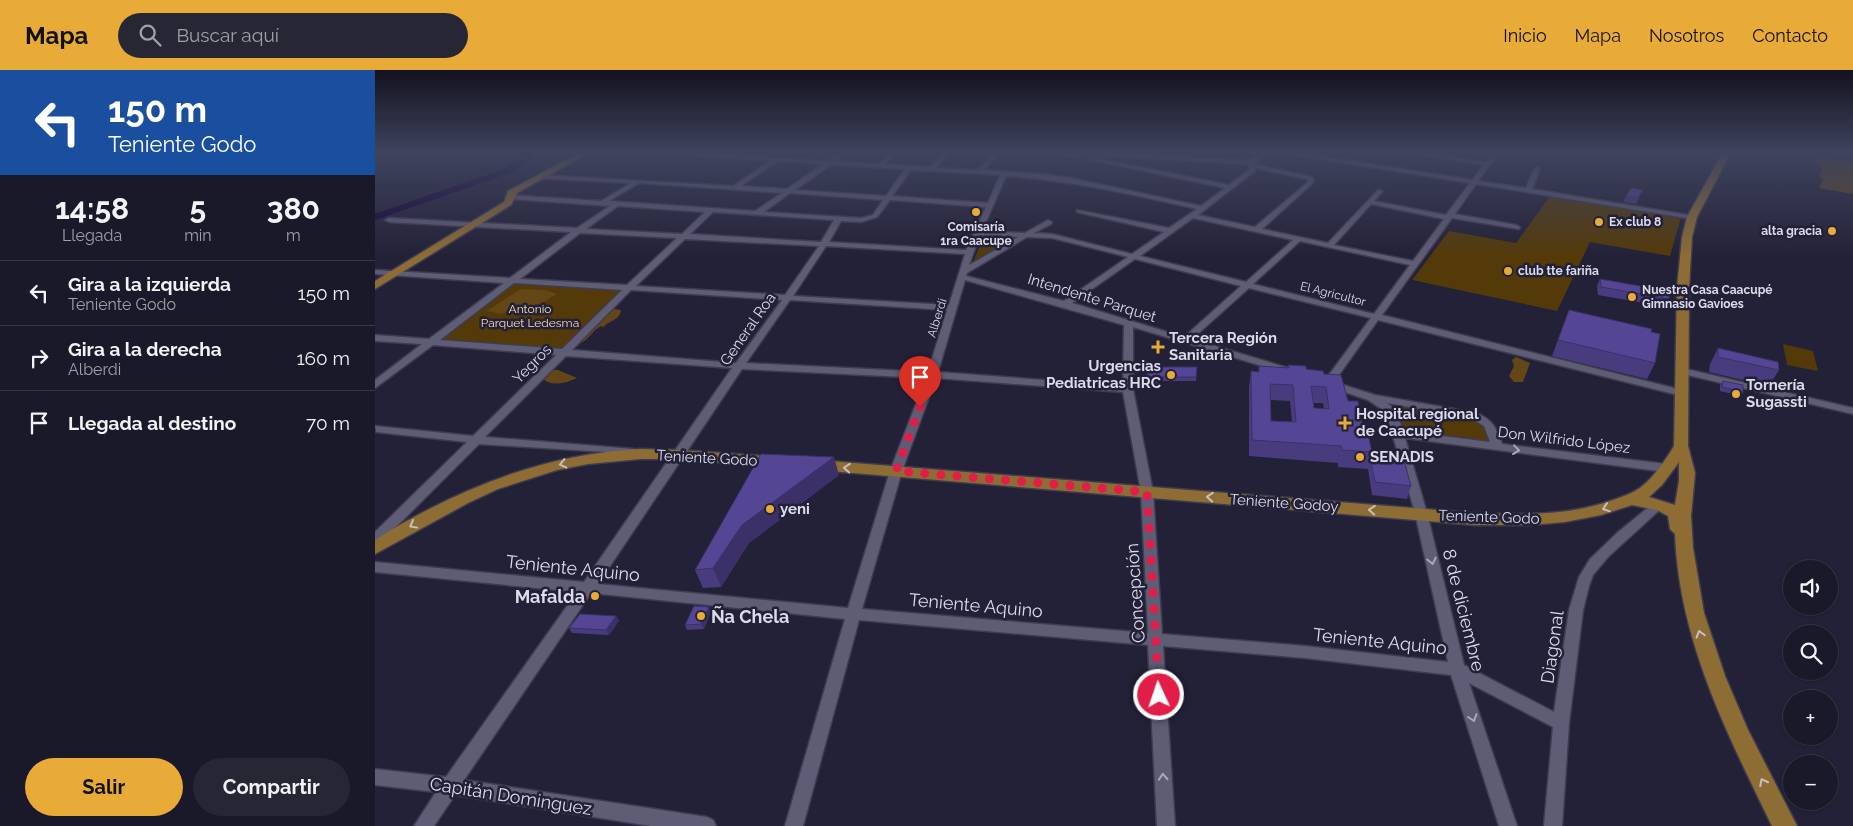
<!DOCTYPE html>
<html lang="es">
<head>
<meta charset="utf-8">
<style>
  :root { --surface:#1a1929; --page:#272635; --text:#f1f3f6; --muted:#9fa0a8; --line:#383846; --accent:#e9ab38 }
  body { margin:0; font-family:Raleway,sans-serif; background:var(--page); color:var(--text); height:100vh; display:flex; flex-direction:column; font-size:19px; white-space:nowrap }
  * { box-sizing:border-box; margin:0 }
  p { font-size:16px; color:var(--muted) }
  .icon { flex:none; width:28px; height:28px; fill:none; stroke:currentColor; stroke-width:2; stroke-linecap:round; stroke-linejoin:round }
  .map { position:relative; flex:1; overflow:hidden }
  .details { display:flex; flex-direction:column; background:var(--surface); width:375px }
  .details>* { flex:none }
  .banner { background:#1a4fa0; color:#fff; overflow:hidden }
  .buttons { position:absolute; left:1408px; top:490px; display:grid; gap:10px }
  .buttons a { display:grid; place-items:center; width:55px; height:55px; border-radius:50%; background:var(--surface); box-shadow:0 1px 4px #0004,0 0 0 1px var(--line); font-size:25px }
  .pin { position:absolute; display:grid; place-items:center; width:42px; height:42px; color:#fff; margin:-51px -21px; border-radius:50% 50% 50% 0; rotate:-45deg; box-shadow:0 0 5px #0007 }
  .pin .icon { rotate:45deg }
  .me { position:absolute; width:55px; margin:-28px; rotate:357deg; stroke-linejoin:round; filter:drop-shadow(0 0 4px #0008) }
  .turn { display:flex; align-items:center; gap:18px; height:105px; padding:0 25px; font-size:22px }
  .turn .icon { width:65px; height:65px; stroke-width:2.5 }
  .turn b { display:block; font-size:35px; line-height:42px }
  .eta { display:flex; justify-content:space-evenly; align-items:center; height:85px; text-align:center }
  .eta b { font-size:30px; font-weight:700; line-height:35px }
  .action { display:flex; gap:10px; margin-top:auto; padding:10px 25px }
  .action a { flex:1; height:58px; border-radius:30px; background:var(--accent); color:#111; font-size:20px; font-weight:700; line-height:58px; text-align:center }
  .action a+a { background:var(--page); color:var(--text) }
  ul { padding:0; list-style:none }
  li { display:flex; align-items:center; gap:15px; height:65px; padding:0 25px; border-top:1px solid var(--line) }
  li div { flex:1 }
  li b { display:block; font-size:19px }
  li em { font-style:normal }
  header { display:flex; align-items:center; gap:30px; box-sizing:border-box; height:70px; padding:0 25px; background:var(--accent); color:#111 }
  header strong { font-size:24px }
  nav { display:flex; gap:28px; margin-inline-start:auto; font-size:18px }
  .search { width:350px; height:45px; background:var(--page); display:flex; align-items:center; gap:12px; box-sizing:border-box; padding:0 18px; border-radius:28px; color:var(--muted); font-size:19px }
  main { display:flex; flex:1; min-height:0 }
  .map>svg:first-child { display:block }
  .green { fill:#543a09 }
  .forest { fill:#634717 }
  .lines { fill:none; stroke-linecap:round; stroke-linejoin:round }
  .river { fill:#14023a; fill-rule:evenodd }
  .minor-casing { stroke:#3f3c4f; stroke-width:3 }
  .major-casing { stroke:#3f3c4f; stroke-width:3 }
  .minor { fill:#5f5c76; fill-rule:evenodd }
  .major { fill:#8e6d35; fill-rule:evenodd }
  .wall { fill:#483c7f; fill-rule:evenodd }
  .shaded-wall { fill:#3b3168 }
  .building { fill:#544694; stroke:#3b3168; fill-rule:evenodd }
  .oneway { stroke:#aaa8bc }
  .oneway2 { stroke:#c8c0be }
  .route { stroke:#e11d48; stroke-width:9; stroke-dasharray:0 16.2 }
  .poi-dot { fill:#e9ab38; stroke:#232137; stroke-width:2 }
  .labels { text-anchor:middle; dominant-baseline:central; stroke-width:5; stroke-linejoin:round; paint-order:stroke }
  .far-poi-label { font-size:12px; font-weight:bold; fill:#dcdbeb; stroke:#232137; text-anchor:start }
  .far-street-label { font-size:12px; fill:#dcdbeb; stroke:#232137 }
  .far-park-label { font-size:12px; fill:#f7dcb3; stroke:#232137 }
  .street-label { font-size:15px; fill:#dcdbeb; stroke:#232137 }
  .poi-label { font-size:15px; font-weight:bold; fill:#dcdbeb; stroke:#232137; text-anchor:start }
  .near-street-label { font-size:18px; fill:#dcdbeb; stroke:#232137 }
  .near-poi-label { font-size:18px; font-weight:bold; fill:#dcdbeb; stroke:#232137; text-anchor:end }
</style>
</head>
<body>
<header>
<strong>Mapa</strong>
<div class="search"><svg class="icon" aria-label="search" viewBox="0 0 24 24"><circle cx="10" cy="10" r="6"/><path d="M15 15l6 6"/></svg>Buscar aquí</div>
<nav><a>Inicio</a><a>Mapa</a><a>Nosotros</a><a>Contacto</a></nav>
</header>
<main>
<section class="details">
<div class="banner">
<div class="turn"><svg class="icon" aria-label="left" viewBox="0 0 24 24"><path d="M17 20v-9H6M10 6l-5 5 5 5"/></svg><div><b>150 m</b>Teniente Godo</div></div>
</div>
<div class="eta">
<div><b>14:58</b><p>Llegada</p></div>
<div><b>5</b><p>min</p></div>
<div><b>380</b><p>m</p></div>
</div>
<ul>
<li><svg class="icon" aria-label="left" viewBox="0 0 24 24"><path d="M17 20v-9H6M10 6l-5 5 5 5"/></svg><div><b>Gira a la izquierda</b><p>Teniente Godo</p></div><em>150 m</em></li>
<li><svg class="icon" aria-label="right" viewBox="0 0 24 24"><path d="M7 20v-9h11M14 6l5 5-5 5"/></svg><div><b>Gira a la derecha</b><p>Alberdi</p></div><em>160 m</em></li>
<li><svg class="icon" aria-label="arrive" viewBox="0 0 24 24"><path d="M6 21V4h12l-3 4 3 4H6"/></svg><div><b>Llegada al destino</b></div><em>70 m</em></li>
</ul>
<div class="action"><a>Salir</a><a>Compartir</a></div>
</section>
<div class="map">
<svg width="1478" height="756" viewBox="0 0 1478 756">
  <rect width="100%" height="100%" fill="#232137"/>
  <!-- green -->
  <path class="green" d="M 1175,126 L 1306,147 L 1295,186 L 1215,172 L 1182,241 L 1037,210 L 1074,161 L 1141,173 Z
    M 609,165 L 646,166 L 597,195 Z
    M 138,211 L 254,218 L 188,284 L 55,273 Z
    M 1408,274 L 1438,281 L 1443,301 L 1412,295 Z
    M 998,328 L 1111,351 L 1122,377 L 1023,364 L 1016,340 Z"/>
  <!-- forest -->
  <path class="forest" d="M 1440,88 L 1478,91 L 1478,124 L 1444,118 L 1448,110 L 1444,106 L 1447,99 L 1440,92 Z
    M 146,219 L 170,220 L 182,224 L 159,237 L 147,241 L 141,240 L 126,244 L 112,241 Z
    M 239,239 L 246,240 C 245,251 233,250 228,258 L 227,256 C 217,259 215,270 205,273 L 206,269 Z
    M 1141,287 L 1155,293 L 1148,312 L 1139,312 L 1134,306 L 1139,296 L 1137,290 Z
    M 176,300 L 183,300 L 202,308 C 192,313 177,317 168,309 Z"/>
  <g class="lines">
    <!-- river -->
    <path class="river" d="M 149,82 L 157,82 L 160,86 L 151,94 L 135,103 L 0,150 L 0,144 L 128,99 L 150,85 Z"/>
    <!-- minor casing -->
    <g class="minor-casing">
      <path id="minor" d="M 310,82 L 453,91 L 467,82 L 473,82 L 460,91 L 504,94 L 518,82 L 524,82 L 510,94 L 555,97 L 570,82 L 576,82 L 561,98 L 602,100 L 620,82 L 626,82 L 609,100 L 669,104 L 701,109 L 826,136 L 850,118 L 712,89 L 715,87 L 854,115 L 875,99 L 873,94 L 698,84 L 702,86 L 699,88 L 676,82 L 718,82 L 875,90 L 889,82 L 896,82 L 879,94 L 937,107 L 939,112 L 887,159 L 953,173 L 1003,120 L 1008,121 L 999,131 L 1071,145 L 1095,113 L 912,84 L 909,82 L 921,82 L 1098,110 L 1108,95 L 1030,82 L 1042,82 L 1111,92 L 1118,82 L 1124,82 L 1103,111 L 1151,118 L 1159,99 L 1162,97 L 1165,99 L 1157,119 L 1319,146 L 1321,147 L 1317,149 L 1101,114 L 1080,144 L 1141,155 L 1145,157 L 1144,159 L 1077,148 L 1007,245 L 1311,321 L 1312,323 L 1311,325 L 1307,326 L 1003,250 L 959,312 L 1000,325 L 1102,343 C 1117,350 1122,358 1127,374 L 1291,394 L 1297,398 L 1291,402 L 1030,368 L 1052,443 L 1089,595 L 1179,642 L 1194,540 L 1204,507 L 1215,489 L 1242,463 L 1280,432 L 1288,432 L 1290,435 L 1233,487 L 1218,505 L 1214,516 L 1208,540 L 1194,653 L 1187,756 L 1169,756 L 1178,657 L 1094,613 L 1142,756 L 1124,756 L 1076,605 L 930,588 L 788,576 L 800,756 L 782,756 L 773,575 L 484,550 L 428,756 L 410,756 L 470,549 L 216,523 L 89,710 L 332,747 L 338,750 L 341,756 L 276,756 L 80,725 L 59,756 L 39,756 L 61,722 L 0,715 L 0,699 L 71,707 L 202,522 L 0,502 L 0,492 L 209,512 L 357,298 L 191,286 L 110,367 L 259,379 L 265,382 L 263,384 L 104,374 L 5,473 L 0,474 L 0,462 L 92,372 L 1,362 L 0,356 L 98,366 L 181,285 L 58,275 L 0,318 L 0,310 L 47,274 L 0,271 L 0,265 L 54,269 L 129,213 L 0,204 L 0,200 L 135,208 L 196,162 L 14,152 L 10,150 L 14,148 L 202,158 L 235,136 L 135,129 L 132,127 L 135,125 L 226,131 L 256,113 L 161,108 L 160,107 L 163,105 L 358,116 L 395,91 L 308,85 L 308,83 ZM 403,91 L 448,94 L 412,119 L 366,116 ZM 456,95 L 530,99 L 511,126 L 420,120 ZM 880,98 L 932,109 L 933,112 L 880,157 L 823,145 L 880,101 ZM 536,100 L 625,105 L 613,133 L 517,126 ZM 631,106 C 696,110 759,125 822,139 L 794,158 L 702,140 L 702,142 L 789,162 L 757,184 L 677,164 L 659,163 L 676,154 L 677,152 L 673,150 L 650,163 L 607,161 ZM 264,113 L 407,123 L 380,141 L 234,131 ZM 415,123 L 508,130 L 498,145 L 486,148 L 389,142 ZM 515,130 L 611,137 L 591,180 L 454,172 L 466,151 L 486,152 L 502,147 ZM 996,134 L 1069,149 L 1038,191 L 959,175 ZM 243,136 L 330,142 L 307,164 L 211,159 ZM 338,142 L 459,150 L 446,172 L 315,164 ZM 818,148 L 918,170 L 871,212 L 765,186 ZM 205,163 L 302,168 L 252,215 L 145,209 ZM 605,165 L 643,167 L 594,195 ZM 652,167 L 677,168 L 753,187 L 689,231 L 591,206 L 592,203 ZM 310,169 L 444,176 L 410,225 L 261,216 ZM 925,171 L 1035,195 L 999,244 L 878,214 ZM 451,176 L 590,184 L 574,235 L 418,226 ZM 760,189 L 866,216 L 809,267 L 697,233 ZM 590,210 L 749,255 L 748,316 L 563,302 ZM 139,213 L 247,220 L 187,279 L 65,270 ZM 874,218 L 996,248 L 948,313 L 949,315 L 993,330 L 1011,342 L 1040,443 L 1073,592 L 930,576 L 787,564 L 778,422 L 758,319 L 758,257 L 914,304 L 920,304 L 922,302 L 920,300 L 817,269 ZM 256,220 L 407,230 L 361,293 L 197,280 ZM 415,230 L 572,240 L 553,302 L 371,293 ZM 367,299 L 551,308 L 515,401 L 473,538 L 223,514 ZM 561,308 L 748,322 L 766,422 L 773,563 L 487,539 L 527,401 ZM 1012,333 L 1095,348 L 1109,356 L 1115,372 L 1028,361 L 1021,340 Z
        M 1307,298 L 1478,338 L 1478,344 L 1304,303 L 1302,301 L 1304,299 Z"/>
    </g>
    <!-- major casing -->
    <g class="major-casing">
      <path id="major" d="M 206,82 L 215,82 L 142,123 L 136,135 L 0,219 L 0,211 L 129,132 L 133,121 Z
        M 1348,82 L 1356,82 L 1322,147 L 1317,167 L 1314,218 L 1313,376 L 1320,403 L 1316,446 L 1318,478 L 1329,543 L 1350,606 L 1373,660 L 1422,756 L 1397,756 C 1352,663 1304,570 1300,464 L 1295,459 L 1293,446 L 1282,440 L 1257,435 L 1226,445 L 1190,452 L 1155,455 L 1100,455 L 442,400 L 437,398 L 434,395 L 437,392 L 442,390 L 1100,443 C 1147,445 1196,446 1241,429 C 1249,426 1258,423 1265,418 C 1279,407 1290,391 1299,376 L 1302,218 L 1307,167 L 1312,147 ZM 1304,392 L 1304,411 L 1300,435 L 1274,427 L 1287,415 Z
        M 265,379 L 304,380 L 402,387 L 407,389 L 410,392 L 407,395 L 402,397 L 304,389 L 265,389 L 213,394 L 182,400 L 123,419 L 93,433 L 0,484 L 0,470 C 81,419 169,384 265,379 Z"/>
    </g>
    <!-- minor -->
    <use href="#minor" class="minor"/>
    <!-- major -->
    <use href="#major" class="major"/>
  </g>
  <!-- wall -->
  <path class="wall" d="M 1251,126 L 1265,127 L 1261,134 L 1248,132 Z
    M 1225,209 L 1294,229 L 1291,237 L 1223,225 L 1222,216 Z
    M 1194,240 L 1276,262 L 1280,293 L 1272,309 L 1177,286 Z
    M 1343,278 L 1404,300 L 1394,316 L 1334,302 L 1335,294 Z
    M 913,295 L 949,304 L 973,331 L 989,364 L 997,382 L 996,387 L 1036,416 L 1032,429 L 997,425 L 993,399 L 963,397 L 963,393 L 874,386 L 874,317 L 876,301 L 883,302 L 884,296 L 913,298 ZM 896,330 L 915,331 L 917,352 L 896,351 ZM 938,333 L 948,333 L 949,339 L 939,338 Z
    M 770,297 L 822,297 L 821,311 L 785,311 L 785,317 L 772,310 Z
    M 1348,311 L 1368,322 L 1366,326 L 1345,321 L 1345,315 Z
    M 464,405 L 374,473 L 346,517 L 328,518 L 320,500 Z
    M 336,542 L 329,559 L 312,560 L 310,555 Z
    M 241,546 L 244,551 L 234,565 L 197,563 L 194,558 Z"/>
  <!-- shaded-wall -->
  <path class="shaded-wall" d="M 459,387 L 464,405 L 374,473 L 346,517 L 338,498 L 367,455 Z
    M 334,537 L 336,542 L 329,559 L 326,554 Z
    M 241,546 L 244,551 L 234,565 L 231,560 Z"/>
  <!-- building -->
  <path class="building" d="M 1256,118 L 1268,120 L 1263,128 L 1251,126 Z
    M 1225,209 L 1294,221 L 1294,229 L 1226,217 Z
    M 1194,240 L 1277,259 L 1276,262 L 1285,264 L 1280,293 L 1183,270 Z
    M 1343,278 L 1403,292 L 1404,300 L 1343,287 Z
    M 913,295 L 931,296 L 931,299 L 948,301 L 949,304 L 966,305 L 973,331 L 983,331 L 989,364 L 993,364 L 997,382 L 967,380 L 966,376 L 877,370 L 876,301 L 884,302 L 884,296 L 914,298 ZM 895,314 L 918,315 L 921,352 L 896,351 ZM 936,316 L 951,317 L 954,339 L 939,338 Z
    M 770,297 L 822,297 L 821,307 L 785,307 L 785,313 L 772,306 Z
    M 1348,311 L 1368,315 L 1368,322 L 1347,317 Z
    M 386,384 L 459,387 L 367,455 L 338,498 L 320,500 Z
    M 995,387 L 1028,387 L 1036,416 L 1000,412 Z
    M 319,536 L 334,537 L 326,554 L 310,555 Z
    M 205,544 L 241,546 L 231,560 L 194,558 Z"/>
  <!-- one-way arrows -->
  <defs><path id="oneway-chevron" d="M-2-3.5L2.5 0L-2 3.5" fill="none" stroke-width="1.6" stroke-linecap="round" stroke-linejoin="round" transform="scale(1.25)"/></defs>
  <g class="oneway">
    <use href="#oneway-chevron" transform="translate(1141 380) rotate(7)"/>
    <use href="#oneway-chevron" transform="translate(1057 491) rotate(77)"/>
    <use href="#oneway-chevron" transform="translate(1098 648) rotate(72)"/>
    <use href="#oneway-chevron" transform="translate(788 707) rotate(-93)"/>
  </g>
  <g class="oneway2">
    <use href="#oneway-chevron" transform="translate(188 394) rotate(167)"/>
    <use href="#oneway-chevron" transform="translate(472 398) rotate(-176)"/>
    <use href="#oneway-chevron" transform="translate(835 427) rotate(-176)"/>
    <use href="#oneway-chevron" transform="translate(1231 438) rotate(162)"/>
    <use href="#oneway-chevron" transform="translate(997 440) rotate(-176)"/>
    <use href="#oneway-chevron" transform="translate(38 455) rotate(151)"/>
    <use href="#oneway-chevron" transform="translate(1325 564) rotate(-106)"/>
    <use href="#oneway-chevron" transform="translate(1388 712) rotate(-117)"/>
  </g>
  <!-- sky -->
  <linearGradient id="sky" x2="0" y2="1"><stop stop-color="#13121e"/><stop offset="0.44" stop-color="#3f435e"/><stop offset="1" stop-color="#3f435e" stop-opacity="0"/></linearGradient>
  <rect width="1478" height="187" fill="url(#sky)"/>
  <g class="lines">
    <!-- route -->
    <path class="route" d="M 545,337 L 521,401 L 772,422 L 784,625"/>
  </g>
  <!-- markers -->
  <g class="poi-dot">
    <circle cx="601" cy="142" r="5"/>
    <circle cx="1224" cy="152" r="5"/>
    <circle cx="1457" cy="161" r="5"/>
    <circle cx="1133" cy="201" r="5"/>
    <circle cx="1257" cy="227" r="5"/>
    <path d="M780.5 269.5h5v5h5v5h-5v5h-5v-5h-5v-5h5z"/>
    <circle cx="796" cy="305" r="5"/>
    <circle cx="1361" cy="324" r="5"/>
    <path d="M967.5 345.5h5v5h5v5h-5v5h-5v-5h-5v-5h5z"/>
    <circle cx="985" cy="387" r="5"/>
    <circle cx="395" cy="439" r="5"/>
    <circle cx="220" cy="526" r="5"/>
    <circle cx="326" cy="546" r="5"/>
  </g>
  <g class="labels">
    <!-- far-poi labels -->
    <g class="far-poi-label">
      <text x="1234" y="152">Ex club 8</text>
      <text x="601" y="157" text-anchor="middle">Comisaría<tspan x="601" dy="14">1ra Caacupe</tspan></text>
      <text x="1447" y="161" text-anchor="end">alta gracia</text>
      <text x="1143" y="201">club tte fariña</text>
      <text x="1267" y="220">Nuestra Casa Caacupé<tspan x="1267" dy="14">Gimnasio Gavioes</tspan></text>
    </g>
    <!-- far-street labels -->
    <g class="far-street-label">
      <text transform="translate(958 224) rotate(14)">El Agricultor</text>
      <text transform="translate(562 248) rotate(-73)">Alberdi</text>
    </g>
    <!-- far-park labels -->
    <g class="far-park-label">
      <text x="155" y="239">Antonio<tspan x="155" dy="14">Parquet Ledesma</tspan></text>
    </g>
    <!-- street labels -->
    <g class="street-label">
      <text transform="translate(717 228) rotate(17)">Intendente Parquet</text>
      <text transform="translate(373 259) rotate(-55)">General Roa</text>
      <text transform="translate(157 294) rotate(-45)">Yegros</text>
      <text transform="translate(1189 370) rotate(7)">Don Wilfrido López</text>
      <text transform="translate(332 388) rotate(3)">Teniente Godo</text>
      <text transform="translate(909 433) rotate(4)">Teniente Godoy</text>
      <text transform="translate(1114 447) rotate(2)">Teniente Godo</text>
    </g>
    <!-- poi labels -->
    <g class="poi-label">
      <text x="794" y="268">Tercera Región<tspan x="794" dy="17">Sanitaria</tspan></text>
      <text x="786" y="296" text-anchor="end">Urgencias<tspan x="786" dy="17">Pediatricas HRC</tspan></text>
      <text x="1371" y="315">Tornería<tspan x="1371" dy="17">Sugassti</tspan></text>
      <text x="981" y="344">Hospital regional<tspan x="981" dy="17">de Caacupé</tspan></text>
      <text x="995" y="387">SENADIS</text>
      <text x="405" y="439">yeni</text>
    </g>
    <!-- near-street labels -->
    <g class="near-street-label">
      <text transform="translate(198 498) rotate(6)">Teniente Aquino</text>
      <text transform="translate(760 523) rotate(-94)">Concepción</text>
      <text transform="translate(601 535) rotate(5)">Teniente Aquino</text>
      <text transform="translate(1089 540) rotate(76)">8 de diciembre</text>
      <text transform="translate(1005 571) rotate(6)">Teniente Aquino</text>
      <text transform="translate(1177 577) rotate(-82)">Diagonal</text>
      <text transform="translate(136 726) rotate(9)">Capitán Dominguez</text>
    </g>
    <!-- near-poi labels -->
    <g class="near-poi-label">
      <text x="210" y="526">Mafalda</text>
      <text x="336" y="546" text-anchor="start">Ña Chela</text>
    </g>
  </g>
</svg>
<div class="buttons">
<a><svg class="icon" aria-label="sound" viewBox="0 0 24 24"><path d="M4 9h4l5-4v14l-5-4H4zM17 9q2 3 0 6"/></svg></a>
<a><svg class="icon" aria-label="search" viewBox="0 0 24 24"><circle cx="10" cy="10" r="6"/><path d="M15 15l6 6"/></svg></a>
<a>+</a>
<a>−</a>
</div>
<div class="pin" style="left:545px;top:337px;background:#d93025"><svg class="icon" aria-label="arrive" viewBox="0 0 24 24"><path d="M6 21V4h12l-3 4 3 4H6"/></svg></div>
<svg class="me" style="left:784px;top:625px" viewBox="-20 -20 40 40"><circle r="17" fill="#e11d48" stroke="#fff" stroke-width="3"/><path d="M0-11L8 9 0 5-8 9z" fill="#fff"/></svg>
</div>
</main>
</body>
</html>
